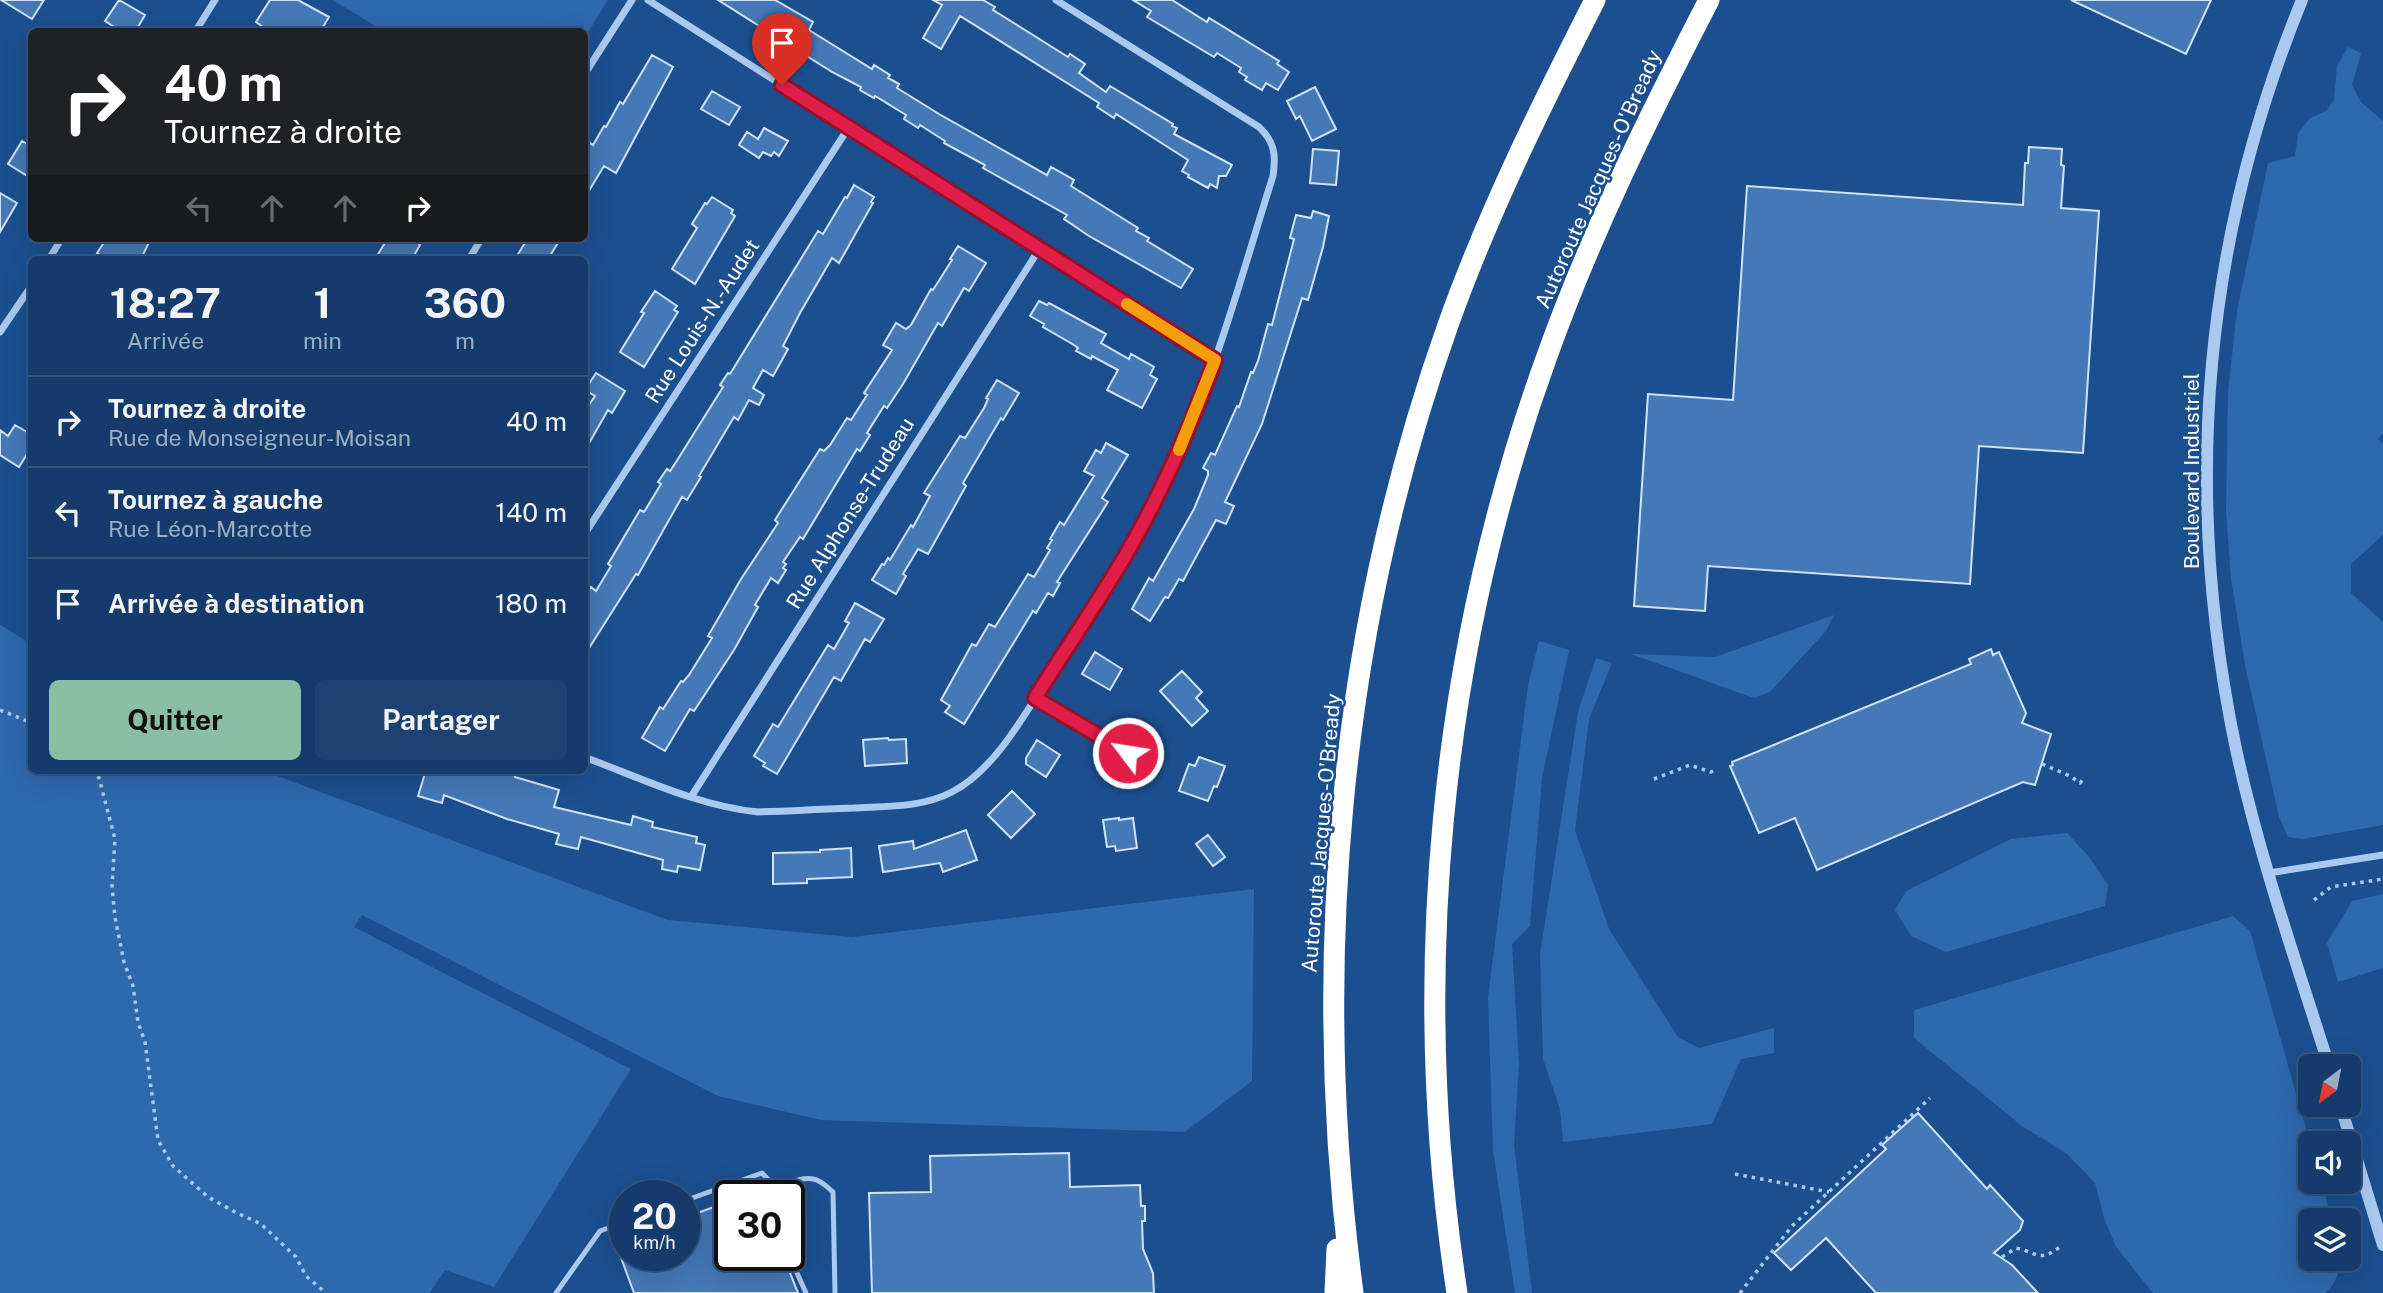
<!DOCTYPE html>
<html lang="fr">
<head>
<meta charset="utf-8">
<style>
  :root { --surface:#143b6b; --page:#1d4271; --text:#f1f3f6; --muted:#9dadc1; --line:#33557e; --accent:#8abfa5 }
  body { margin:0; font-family:"Public Sans",sans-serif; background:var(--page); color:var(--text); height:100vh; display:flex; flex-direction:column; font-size:26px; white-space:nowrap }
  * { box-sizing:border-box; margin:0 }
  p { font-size:23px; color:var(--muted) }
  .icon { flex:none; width:38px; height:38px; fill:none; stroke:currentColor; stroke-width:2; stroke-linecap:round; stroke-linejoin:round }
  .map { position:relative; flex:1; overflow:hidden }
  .panel { position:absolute; left:28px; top:256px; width:560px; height:518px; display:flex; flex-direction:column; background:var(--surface); border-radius:10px; box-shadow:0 7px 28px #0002,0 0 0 2px var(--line) }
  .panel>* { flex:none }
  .top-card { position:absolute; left:28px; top:28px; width:560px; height:214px; border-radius:10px; box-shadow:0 7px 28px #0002,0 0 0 2px var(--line); background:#202124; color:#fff; overflow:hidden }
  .needle { width:46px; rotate:212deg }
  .controls { position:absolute; left:2298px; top:1054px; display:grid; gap:14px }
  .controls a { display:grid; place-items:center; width:63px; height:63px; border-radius:10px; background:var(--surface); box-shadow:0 7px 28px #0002,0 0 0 2px var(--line); font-size:35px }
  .speed { position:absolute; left:609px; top:1180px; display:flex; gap:14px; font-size:35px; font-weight:700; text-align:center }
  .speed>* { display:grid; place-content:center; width:91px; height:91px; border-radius:50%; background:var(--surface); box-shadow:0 7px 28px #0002,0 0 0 2px var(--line); line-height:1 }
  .speed small { font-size:18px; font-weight:400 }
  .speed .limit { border:4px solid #111; border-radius:10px; background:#fff; color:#111 }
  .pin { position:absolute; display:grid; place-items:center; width:60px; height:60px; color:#fff; margin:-72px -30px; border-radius:50% 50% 50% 0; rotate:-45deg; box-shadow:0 0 7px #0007 }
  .pin .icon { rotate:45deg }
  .me { position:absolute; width:77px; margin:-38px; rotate:301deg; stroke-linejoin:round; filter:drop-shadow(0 0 5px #0008) }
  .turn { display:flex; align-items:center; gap:24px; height:147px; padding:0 21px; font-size:32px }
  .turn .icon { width:91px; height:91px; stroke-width:2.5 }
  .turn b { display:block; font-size:49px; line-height:60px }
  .lanes { display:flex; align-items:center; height:66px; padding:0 21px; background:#0003; justify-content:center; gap:35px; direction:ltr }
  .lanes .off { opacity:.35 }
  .eta { display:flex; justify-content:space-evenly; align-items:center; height:119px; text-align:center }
  .eta b { font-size:42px; font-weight:700; line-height:49px }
  .cta { display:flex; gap:14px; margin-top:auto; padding:14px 21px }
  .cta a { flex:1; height:80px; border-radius:10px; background:var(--accent); color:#111; font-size:28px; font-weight:700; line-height:80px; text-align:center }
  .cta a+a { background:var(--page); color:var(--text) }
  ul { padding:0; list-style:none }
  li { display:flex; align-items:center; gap:21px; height:91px; padding:0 21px; border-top:2px solid var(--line) }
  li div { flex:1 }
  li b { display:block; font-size:26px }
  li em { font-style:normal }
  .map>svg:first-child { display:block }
  .green { fill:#2e69ad }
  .building { fill:#4478b7; stroke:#cfe3fa; stroke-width:2 }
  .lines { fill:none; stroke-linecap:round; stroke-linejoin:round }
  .path { stroke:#a9c9ee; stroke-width:3.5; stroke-dasharray:3.5 5; stroke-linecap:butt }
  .service { stroke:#a9c9ee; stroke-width:5 }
  .minor { stroke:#a9c9ee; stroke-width:7 }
  .tertiary { stroke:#a9c9ee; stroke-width:12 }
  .motorway { stroke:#fff; stroke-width:21 }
  .route-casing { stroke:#92132f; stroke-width:18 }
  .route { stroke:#e11d48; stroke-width:12 }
  .slow { stroke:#f59e0b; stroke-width:12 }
  .labels { text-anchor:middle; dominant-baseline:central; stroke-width:5; stroke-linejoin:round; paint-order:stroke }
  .street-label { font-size:21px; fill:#fff; stroke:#1b4f8f }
</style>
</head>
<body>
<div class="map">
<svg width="2383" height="1293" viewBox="0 0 2383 1293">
  <rect width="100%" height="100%" fill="#1b4f8f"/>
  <!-- green -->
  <path class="green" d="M 333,0 L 608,0 L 585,37 L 584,32 L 383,31 Z
    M 2348,47 L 2361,53 L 2352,85 L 2361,102 L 2383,121 L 2383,433 L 2378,439 L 2383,444 L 2383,535 L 2351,564 L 2351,593 L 2383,622 L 2383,825 L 2303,839 L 2288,837 L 2279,817 L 2245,665 L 2231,579 L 2226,510 L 2228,391 L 2237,311 L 2268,163 L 2295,156 L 2298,134 L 2310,118 L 2326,111 L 2334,100 L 2337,66 Z
    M 1834,615 L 1826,631 L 1770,692 L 1754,698 L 1631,654 L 1715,657 Z
    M 0,625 L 31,644 L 32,770 L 261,770 L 668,920 L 852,937 L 1254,889 L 1252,1081 L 1185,1132 L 821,1120 L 718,1096 L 362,915 L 354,927 L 631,1069 L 494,1287 L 445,1270 L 430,1293 L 0,1293 Z
    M 1539,641 L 1569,650 L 1542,778 L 1530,926 L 1512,944 L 1519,1064 L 1514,1145 L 1532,1293 L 1515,1293 L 1493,1151 L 1488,997 L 1528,685 Z
    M 1596,658 L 1612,663 L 1589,719 L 1575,830 L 1609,929 L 1678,1037 L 1699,1048 L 1774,1028 L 1774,1053 L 1741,1059 L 1712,1124 L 1563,1142 L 1560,1109 L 1543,1059 L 1540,954 L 1578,712 Z
    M 2067,833 L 2090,858 L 2108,885 L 2105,906 L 1946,952 L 1911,936 L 1895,910 L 1906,891 L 2011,839 Z
    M 2383,894 L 2383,968 L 2338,982 L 2327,943 L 2352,901 Z
    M 2233,916 L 2250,931 L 2310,1143 L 2310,1181 L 2321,1181 L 2332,1220 L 2310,1220 L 2310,1258 L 2340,1258 C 2339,1271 2336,1286 2325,1293 L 2153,1293 L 2116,1247 L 2104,1218 L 2095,1183 L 2067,1154 L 2022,1126 L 1914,1038 L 1914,1010 Z"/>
  <!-- building -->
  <path class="building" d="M 1,0 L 44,0 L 32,19 Z
    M 119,0 L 145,15 L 135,32 L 122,32 L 105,21 Z
    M 270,0 L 298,0 L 329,17 L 320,32 L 270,32 L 256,22 Z
    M 718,0 L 775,0 L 813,22 L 809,30 L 872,69 L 874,65 L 890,75 L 888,78 L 899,84 L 897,88 L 939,114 L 1047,175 L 1051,167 L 1074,180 L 1071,186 L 1138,228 L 1136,231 L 1149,238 L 1147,241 L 1193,269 L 1181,288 L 1089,236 L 1064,219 L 1067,215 L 983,168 L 985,165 L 944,143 L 945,141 L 920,125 L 918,128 L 904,119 L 906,115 L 875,96 L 874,98 L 860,90 L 861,87 L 832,72 Z
    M 933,0 L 983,0 L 995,7 L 993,10 L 1068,57 L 1070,54 L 1085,64 L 1079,73 L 1106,92 L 1110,86 L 1173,124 L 1172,126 L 1177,128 L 1174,134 L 1232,165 L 1226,176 L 1219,176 L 1217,188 L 1210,184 L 1208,188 L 1188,177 L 1189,175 L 1182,171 L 1188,160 L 1116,114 L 1114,118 L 1097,107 L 1099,103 L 960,16 L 941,49 L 923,38 L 942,5 Z
    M 1133,0 L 1172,0 L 1207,22 L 1209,18 L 1279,61 L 1277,64 L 1289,72 L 1278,90 L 1266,83 L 1262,90 L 1245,80 L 1247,77 L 1239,72 L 1241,68 L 1217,53 L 1214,57 L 1147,17 L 1151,11 Z
    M 2071,0 L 2211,0 L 2186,54 Z
    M 652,55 L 673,67 L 616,173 L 604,166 L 584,199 L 584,152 L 590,143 L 593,145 L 604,126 L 606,127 L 620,102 L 623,104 Z
    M 1315,87 L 1336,129 L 1312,141 L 1300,116 L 1296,119 L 1287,101 Z
    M 712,91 L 740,107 L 729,125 L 701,109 Z
    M 764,128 L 788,141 L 779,156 L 774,152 L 771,156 L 763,152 L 759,158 L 739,145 L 747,132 L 758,139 Z
    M 22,141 L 32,147 L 32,179 L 8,164 Z
    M 2029,147 L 2062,149 L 2061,165 L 2064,166 L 2061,208 L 2099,211 L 2083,453 L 1979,446 L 1970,584 L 1708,566 L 1705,611 L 1634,606 L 1648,394 L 1733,400 L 1747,186 L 2023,205 L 2025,163 L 2028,163 Z
    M 1313,149 L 1339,151 L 1336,185 L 1310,183 Z
    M 854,185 L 874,197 L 871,202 L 873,203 L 839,263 L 832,258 L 800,313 L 783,346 L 788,349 L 773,376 L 763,370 L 753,388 L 764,395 L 759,405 L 749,400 L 738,420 L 734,417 L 699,476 L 701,477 L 687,500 L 682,497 L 638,575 L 636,574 L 584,656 L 584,597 L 591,587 L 596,591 L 611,566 L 608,564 L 640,510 L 644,512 L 661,484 L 658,482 L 667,469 L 670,471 L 676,462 L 723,387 L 720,385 L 728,373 L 730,374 L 818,231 L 823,234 L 845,197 L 847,198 Z
    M 0,193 L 17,203 L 0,232 Z
    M 712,197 L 733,210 L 731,213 L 735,216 L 695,284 L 672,269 L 697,228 L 692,224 L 705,203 L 707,204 Z
    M 1313,211 L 1329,216 L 1323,247 L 1308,300 L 1302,298 L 1262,424 L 1225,502 L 1234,506 L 1226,524 L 1216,520 L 1183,581 L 1179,579 L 1168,598 L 1165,597 L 1150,621 L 1132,609 L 1149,578 L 1153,581 L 1194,509 L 1208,475 L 1208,471 L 1203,468 L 1211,453 L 1215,455 L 1237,406 L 1239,407 L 1251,372 L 1253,373 L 1258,361 L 1268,324 L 1272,325 L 1294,239 L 1290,238 L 1296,215 L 1311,218 Z
    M 107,238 L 151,238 L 141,259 L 107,259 L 97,253 Z
    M 388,238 L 422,238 L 418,243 L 420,245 L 412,259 L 375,259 Z
    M 528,238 L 561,238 L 548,259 L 515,259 Z
    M 958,246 L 986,263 L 969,291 L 964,288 L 942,326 L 938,323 L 903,384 L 887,408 L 884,406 L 867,433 L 870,435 L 860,451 L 857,449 L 803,539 L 800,537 L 783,562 L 786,564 L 783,568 L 786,570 L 778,583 L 771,578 L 755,605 L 758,607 L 734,650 L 694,711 L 690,709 L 665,751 L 642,738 L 660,707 L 663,709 L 681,681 L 683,682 L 689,675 L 712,638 L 708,636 L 741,579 L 778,523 L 775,520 L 820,449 L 824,451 L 830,445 L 847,418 L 851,420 L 867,395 L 864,393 L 892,350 L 883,345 L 896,323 L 906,329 L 911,325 L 931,289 L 933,290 L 952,260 L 950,259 Z
    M 655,291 L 677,306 L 674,310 L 678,312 L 644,367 L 620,352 L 644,313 L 641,312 Z
    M 1039,301 L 1047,305 L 1049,303 L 1106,334 L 1101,343 L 1129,359 L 1131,354 L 1154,367 L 1150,375 L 1157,379 L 1142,408 L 1107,390 L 1118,370 L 1092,356 L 1091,359 L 1076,351 L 1078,348 L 1074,345 L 1043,327 L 1044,324 L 1030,316 Z
    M 596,373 L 625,391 L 612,413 L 608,410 L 584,452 L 584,412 L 595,396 L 585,390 Z
    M 997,380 L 1019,393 L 1003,420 L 1001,418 L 963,483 L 966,486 L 928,554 L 918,549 L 903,574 L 906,576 L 896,594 L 872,580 L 882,564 L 884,565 L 888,558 L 890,560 L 911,525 L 913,527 L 930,496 L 924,493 L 960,436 L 965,438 L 984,408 L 988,399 L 986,398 Z
    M 15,425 L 32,435 L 32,446 L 19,467 L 0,455 L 0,430 L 8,436 Z
    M 1106,443 L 1128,455 L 1102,498 L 1108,502 L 1057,582 L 1060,583 L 1053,596 L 1048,593 L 1036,613 L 1033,611 L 964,724 L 945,712 L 950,706 L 941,700 L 972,644 L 976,646 L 989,624 L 995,627 L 1028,574 L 1034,577 L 1050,550 L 1047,548 L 1052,540 L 1050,539 L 1060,522 L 1064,525 L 1094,476 L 1084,471 L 1096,450 L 1101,453 Z
    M 855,603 L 884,619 L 870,642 L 865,639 L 841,681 L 834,677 L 777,774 L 763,766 L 765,763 L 754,756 L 773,724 L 778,727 L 828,645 L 834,649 L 849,623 L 845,621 Z
    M 1991,649 L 1993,655 L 1999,652 L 2026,713 L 2022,723 L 2051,734 L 2035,785 L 2023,782 L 1817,870 L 1795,818 L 1759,833 L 1730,766 L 1733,765 L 1732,762 L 1971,664 L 1969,659 Z
    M 1095,652 L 1122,669 L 1110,690 L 1082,674 Z
    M 1182,671 L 1202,692 L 1196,698 L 1208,711 L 1192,726 L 1160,691 Z
    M 888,738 L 889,740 L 906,739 L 907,763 L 865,766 L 863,740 Z
    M 1037,740 L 1060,755 L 1046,777 L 1026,764 L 1026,758 Z
    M 1199,757 L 1225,766 L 1217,787 L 1214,786 L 1208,801 L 1179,791 L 1189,764 L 1195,766 Z
    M 426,770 L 517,770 L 515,777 L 559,790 L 554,807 L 631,825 L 633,816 L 653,822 L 652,827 L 697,837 L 696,843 L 705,845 L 700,870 L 678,866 L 677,872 L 662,869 L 663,860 L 581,837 L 578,849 L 556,844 L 559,834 L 507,819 L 444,795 L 442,803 L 418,796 Z
    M 1012,791 L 1035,814 L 1011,838 L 988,815 Z
    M 1119,818 L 1119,820 L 1133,818 L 1137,848 L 1116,851 L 1115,846 L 1107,847 L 1103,820 Z
    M 966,830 L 977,860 L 943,872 L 940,863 L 883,872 L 879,846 L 913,841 L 914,849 Z
    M 1208,835 L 1225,857 L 1213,866 L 1196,844 Z
    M 851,848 L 852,877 L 807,879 L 807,883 L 773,884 L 773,853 L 820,852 L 820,850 Z
    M 1918,1113 L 1987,1189 L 1990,1185 L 2023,1221 L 2020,1230 L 1994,1253 L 2012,1265 L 2038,1293 L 1876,1293 L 1826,1238 L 1791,1270 L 1774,1253 L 1886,1149 L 1882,1145 Z
    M 1069,1153 L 1070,1187 L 1140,1185 L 1141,1206 L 1145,1206 L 1145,1221 L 1142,1221 L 1143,1249 L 1153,1273 L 1154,1293 L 872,1293 L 869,1193 L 931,1192 L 930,1156 Z
    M 730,1201 L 730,1255 L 783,1255 L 798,1293 L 634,1293 L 620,1255 L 684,1255 L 684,1218 Z"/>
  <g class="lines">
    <!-- path -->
    <path class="path" d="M 0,710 L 32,723
      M 2042,764 L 2070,776 L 2080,783 L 2084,778
      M 92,770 L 99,778 L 115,839 L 112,886 L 115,918 L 124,962 L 133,986 L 138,1022 L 145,1042 L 158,1140 L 173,1166 L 190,1181 L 208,1197 L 235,1212 L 261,1224 L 296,1257 L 306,1276 L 326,1293
      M 1654,779 L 1690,765 L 1711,772 L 1717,769
      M 2314,900 L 2331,887 L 2383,879
      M 1735,1174 L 1829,1192
      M 2002,1257 L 2016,1248 C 2039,1253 2039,1263 2061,1246
      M 1740,1293 L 1792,1226 L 1930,1098"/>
    <!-- service -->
    <path class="service" d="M 777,1195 C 783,1184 800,1177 813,1179 C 821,1180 827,1187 833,1192 L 835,1293
      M 684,1201 L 762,1173 L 779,1191
      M 789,1255 L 806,1293
      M 556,1293 L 600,1231 L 625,1222"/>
    <!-- minor -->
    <path class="minor" d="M 648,0 L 1215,360
      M 195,32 L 215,0
      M 584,75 L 632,0
      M 49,259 L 62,238
      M 469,259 L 482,238
      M 0,332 L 32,285
      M 584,535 L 849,127
      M 1035,698 L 1128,753
      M 584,757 C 641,778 698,806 758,812 C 790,811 822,809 853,808 C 887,806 921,808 952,792 C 995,770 1026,712 1052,672 C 1097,601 1141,532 1176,456 C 1218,367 1243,270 1273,176 C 1276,155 1275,142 1259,127 L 1056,0
      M 691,797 L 1040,248
      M 2269,873 L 2383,855"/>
    <!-- tertiary -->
    <path class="tertiary" d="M 2302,0 C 2202,244 2182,492 2236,749 C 2259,856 2296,961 2329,1066
      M 2340,1104 L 2383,1245"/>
    <!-- motorway -->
    <path class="motorway" d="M 1335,1293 L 1337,1249
      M 1353,1293 C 1310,969 1338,634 1448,325 C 1488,213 1541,106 1595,0
      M 1457,1293 C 1409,980 1439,653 1547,356 C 1591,233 1649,116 1709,0"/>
  </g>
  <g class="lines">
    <!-- route casing -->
    <g class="route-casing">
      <path id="route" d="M 782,85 L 1215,360 C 1191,425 1164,489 1129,549 C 1100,600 1066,648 1035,698 L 1128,753"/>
    </g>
    <!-- route -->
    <use href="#route" class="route"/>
    <!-- slow -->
    <path class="slow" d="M 1127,304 L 1215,360 L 1179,450"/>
  </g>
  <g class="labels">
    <!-- street labels -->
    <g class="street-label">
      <text transform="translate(1598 179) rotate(-66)">Autoroute Jacques-O'Bready</text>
      <text transform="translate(702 321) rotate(-57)">Rue Louis-N.-Audet</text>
      <text transform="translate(2191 471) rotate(-90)">Boulevard Industriel</text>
      <text transform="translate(850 513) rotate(-58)">Rue Alphonse-Trudeau</text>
      <text transform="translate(1321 833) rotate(-85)">Autoroute Jacques-O'Bready</text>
    </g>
  </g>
</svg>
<div class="controls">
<a><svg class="needle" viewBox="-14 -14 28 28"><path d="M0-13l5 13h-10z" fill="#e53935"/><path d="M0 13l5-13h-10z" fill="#9dadc1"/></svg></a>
<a><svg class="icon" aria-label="sound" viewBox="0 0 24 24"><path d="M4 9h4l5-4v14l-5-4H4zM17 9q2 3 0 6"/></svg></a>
<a><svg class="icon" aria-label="layers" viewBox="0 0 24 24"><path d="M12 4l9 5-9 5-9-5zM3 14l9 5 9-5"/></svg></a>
</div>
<div class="speed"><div>20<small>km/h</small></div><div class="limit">30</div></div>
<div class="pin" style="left:782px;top:85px;background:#d93025"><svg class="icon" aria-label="arrive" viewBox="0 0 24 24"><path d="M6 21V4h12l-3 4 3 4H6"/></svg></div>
<svg class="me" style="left:1128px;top:753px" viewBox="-20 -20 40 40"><circle r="17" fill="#e11d48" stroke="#fff" stroke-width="3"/><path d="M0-11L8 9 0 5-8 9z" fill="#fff"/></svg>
<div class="top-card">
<div class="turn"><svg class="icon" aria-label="right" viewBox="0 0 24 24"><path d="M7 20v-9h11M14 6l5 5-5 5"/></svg><div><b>40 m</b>Tournez à droite</div></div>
<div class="lanes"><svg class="icon off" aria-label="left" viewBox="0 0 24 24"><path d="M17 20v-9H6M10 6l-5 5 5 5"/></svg><svg class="icon off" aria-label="ahead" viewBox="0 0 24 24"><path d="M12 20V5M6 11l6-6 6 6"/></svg><svg class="icon off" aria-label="ahead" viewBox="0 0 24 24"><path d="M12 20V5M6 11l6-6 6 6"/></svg><svg class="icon" aria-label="right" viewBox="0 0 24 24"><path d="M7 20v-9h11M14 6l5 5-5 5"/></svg></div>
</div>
<section class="panel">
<div class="eta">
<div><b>18:27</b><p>Arrivée</p></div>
<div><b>1</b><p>min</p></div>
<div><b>360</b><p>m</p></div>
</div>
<ul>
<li><svg class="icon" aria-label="right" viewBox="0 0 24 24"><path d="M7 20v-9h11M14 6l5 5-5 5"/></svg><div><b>Tournez à droite</b><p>Rue de Monseigneur-Moisan</p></div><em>40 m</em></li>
<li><svg class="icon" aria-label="left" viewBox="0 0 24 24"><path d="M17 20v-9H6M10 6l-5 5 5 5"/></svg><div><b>Tournez à gauche</b><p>Rue Léon-Marcotte</p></div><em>140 m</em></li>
<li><svg class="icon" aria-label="arrive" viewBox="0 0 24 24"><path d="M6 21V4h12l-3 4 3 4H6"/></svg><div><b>Arrivée à destination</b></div><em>180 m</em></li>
</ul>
<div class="cta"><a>Quitter</a><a>Partager</a></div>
</section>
</div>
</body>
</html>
